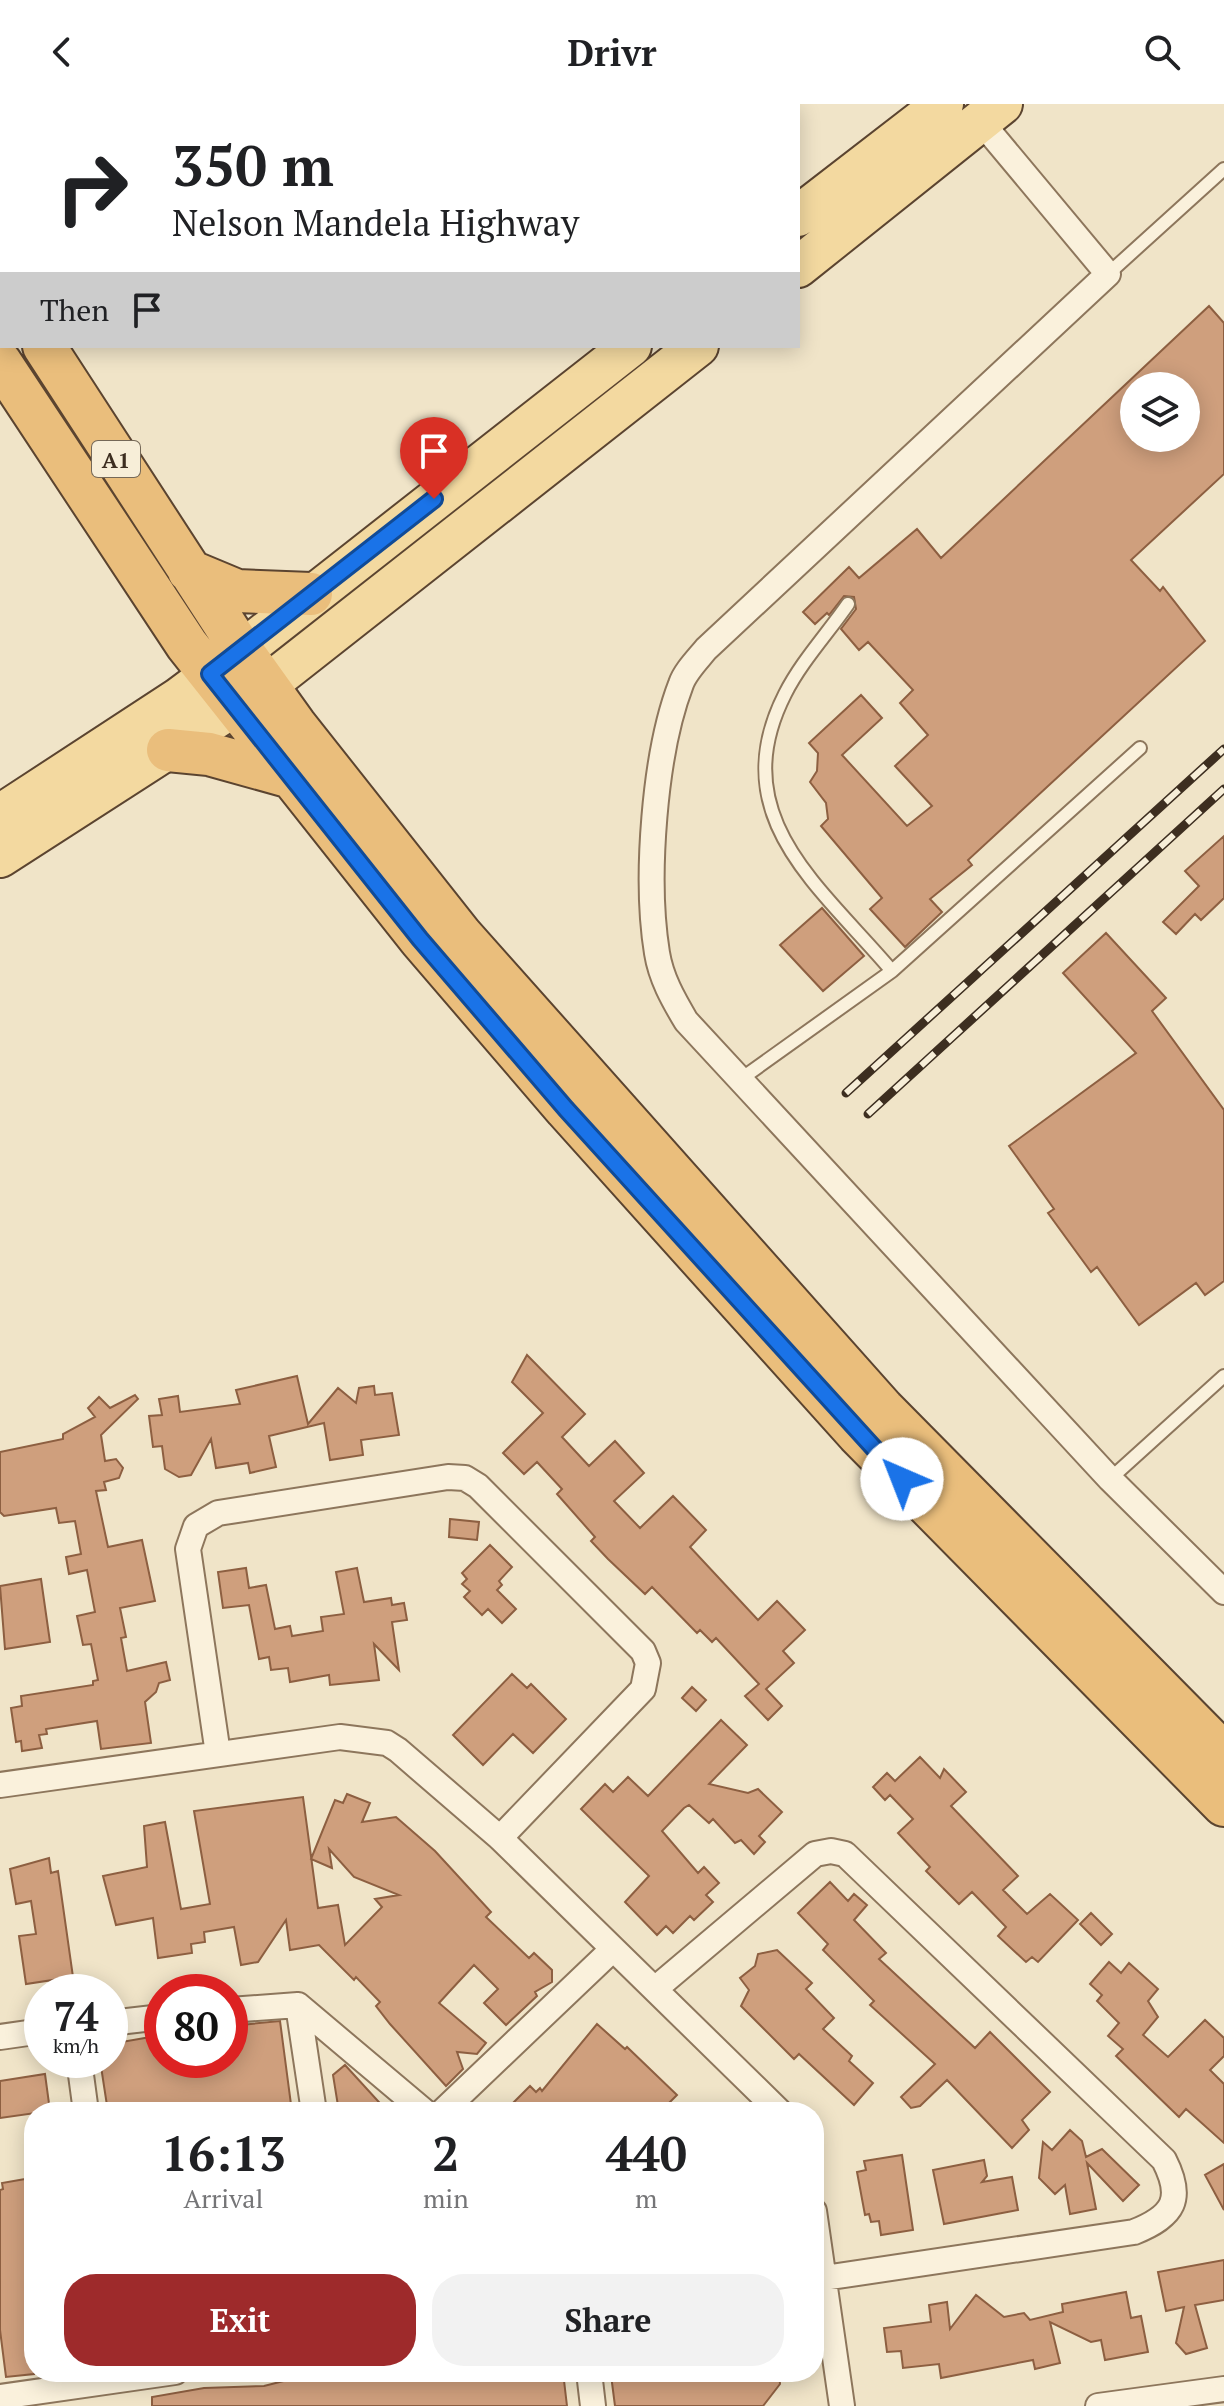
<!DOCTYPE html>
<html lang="en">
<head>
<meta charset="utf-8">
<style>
  :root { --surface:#fff; --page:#f2f2f2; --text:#202124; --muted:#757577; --accent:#9e2a2b }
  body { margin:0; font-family:"PT Serif",serif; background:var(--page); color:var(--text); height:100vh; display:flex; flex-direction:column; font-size:30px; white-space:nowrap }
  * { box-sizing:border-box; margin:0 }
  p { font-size:26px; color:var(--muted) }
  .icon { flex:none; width:44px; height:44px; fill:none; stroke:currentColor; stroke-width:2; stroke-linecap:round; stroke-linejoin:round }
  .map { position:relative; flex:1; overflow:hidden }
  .details { position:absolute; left:24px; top:1998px; width:800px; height:280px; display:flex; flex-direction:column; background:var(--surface); border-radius:32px; box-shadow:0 4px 20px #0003 }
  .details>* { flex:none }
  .hud { position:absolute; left:0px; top:0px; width:800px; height:244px; box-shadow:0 4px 20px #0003; background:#fff; color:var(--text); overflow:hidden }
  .controls { position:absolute; left:1120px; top:268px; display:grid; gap:16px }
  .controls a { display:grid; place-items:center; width:80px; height:80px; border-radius:50%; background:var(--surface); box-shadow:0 4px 20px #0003; font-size:40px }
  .speed { position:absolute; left:24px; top:1870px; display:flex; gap:16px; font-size:40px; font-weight:700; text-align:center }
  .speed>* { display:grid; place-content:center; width:104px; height:104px; border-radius:50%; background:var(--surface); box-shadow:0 4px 20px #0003; line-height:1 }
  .speed small { font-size:20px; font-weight:400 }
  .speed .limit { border:12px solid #d22; background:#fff; color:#111 }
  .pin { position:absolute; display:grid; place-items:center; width:68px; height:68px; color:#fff; margin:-82px -34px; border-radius:50% 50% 50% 0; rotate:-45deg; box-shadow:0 0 8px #0007 }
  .pin .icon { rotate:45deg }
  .me { position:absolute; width:88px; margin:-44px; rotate:316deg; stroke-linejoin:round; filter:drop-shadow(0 0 6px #0008) }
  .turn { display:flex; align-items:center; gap:28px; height:168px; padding:0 40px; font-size:36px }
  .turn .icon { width:104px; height:104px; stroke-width:2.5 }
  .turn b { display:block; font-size:56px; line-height:68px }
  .then { display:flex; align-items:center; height:76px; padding:0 40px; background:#0003; gap:16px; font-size:30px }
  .eta { display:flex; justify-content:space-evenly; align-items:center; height:136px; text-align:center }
  .eta b { font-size:48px; font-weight:700; line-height:56px }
  .primary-button { display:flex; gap:16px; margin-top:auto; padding:16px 40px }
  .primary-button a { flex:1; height:92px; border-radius:32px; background:var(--accent); color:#fff; font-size:32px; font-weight:700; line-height:92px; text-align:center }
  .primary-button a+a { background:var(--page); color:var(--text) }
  header { display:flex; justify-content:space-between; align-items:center; height:104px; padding:0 40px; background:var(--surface); font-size:36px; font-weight:700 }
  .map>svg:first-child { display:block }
  .building { fill:#cf9f7d; stroke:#8d5f41; stroke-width:2; fill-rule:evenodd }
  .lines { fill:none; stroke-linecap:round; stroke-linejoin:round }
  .service-casing { stroke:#8d765c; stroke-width:16 }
  .minor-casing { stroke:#8d765c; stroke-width:28 }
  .primary-casing { stroke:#5b4430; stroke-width:44 }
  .trunk-casing { stroke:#5b4430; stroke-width:46 }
  .service { stroke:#faf1dc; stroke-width:12 }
  .minor { stroke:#faf1dc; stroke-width:24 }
  .primary { stroke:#f3d9a0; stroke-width:40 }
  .trunk { stroke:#eabe7c; stroke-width:42 }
  .rail-casing { stroke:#3d2e20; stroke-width:9 }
  .rail { stroke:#f7eed8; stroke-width:6; stroke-dasharray:18; stroke-linecap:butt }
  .route-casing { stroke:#114b97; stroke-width:20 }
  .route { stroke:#1a73e8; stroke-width:14 }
  .labels { text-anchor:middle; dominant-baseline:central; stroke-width:8; stroke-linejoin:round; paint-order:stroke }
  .shield { fill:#f7eed8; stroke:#756857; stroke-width:2 }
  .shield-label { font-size:22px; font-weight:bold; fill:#3d2e20 }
</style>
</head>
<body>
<header><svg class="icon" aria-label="back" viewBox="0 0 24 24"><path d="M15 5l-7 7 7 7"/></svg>Drivr<svg class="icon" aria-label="search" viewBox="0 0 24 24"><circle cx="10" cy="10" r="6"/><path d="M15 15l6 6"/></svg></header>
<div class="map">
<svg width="1224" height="2302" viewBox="0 0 1224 2302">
  <rect width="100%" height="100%" fill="#f0e4c8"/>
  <!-- building -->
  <path class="building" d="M 1209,202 L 1224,219 L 1224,370 L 1131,456 L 1160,487 L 1163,483 L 1205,537 L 968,756 L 972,761 L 930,795 L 942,808 L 905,843 L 870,805 L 882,794 L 821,722 L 828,715 L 826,699 L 810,678 L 817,667 L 818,649 L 809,639 L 861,591 L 882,614 L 842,651 L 907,722 L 932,702 L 895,662 L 928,631 L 900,599 L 913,586 L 868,538 L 859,546 L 841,525 L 856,505 L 854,493 L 844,492 L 829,511 L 827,509 L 815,520 L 803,508 L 849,463 L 859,474 L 917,425 L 941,454 ZM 1134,282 L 1186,282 L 1186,334 L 1134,334 Z
    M 1224,732 L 1224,794 L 1201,816 L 1195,810 L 1176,830 L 1163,818 L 1199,782 L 1185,767 Z
    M 822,804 L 864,852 L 823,887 L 780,841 Z
    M 1106,829 L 1166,894 L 1152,907 L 1224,1006 L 1224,1177 L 1205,1191 L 1196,1179 L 1139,1221 L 1097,1163 L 1091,1168 L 1048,1109 L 1054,1105 L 1009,1042 L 1136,949 L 1063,869 Z
    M 527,1251 L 585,1310 L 562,1333 L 589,1362 L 615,1337 L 644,1369 L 614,1397 L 640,1424 L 673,1392 L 706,1426 L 690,1443 L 758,1516 L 777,1497 L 805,1526 L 783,1547 L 794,1559 L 766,1585 L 782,1602 L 768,1616 L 745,1592 L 759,1580 L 716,1534 L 712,1538 L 700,1526 L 697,1529 L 652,1483 L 645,1490 L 608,1455 L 591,1437 L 595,1433 L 557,1390 L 562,1385 L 537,1358 L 524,1370 L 503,1349 L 543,1309 L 512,1278 Z
    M 297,1272 L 308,1320 L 338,1284 L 356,1299 L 359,1284 L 374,1282 L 375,1291 L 392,1289 L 399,1331 L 361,1336 L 363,1351 L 330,1356 L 324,1319 L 269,1332 L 276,1363 L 250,1369 L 248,1359 L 216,1364 L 211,1335 L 191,1371 L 179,1373 L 165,1365 L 162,1342 L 153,1343 L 149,1312 L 162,1311 L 159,1295 L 178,1292 L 180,1308 L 240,1300 L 236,1286 Z
    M 135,1291 L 138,1295 L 101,1331 L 105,1357 L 116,1355 L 123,1364 L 119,1374 L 104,1378 L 106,1386 L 96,1387 L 108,1443 L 142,1436 L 155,1497 L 120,1504 L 126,1533 L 121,1534 L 127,1567 L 166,1558 L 170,1576 L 159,1579 L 156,1588 L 145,1598 L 151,1639 L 101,1645 L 97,1617 L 46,1625 L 47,1630 L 39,1631 L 42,1644 L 22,1647 L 21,1637 L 16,1638 L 11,1604 L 22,1602 L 21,1592 L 93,1581 L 93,1577 L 98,1576 L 91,1540 L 83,1541 L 77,1512 L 95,1508 L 87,1466 L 69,1470 L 66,1453 L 81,1450 L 75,1417 L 59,1419 L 56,1404 L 4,1412 L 0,1408 L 0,1348 L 63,1335 L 63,1330 L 95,1313 L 88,1304 L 99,1293 L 110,1304 Z
    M 450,1415 L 479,1418 L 477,1436 L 449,1433 Z
    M 490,1441 L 512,1463 L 499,1477 L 502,1481 L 497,1486 L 516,1505 L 502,1519 L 488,1505 L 482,1511 L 464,1493 L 470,1487 L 462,1480 L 467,1475 L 462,1469 Z
    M 246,1464 L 249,1484 L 266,1481 L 275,1525 L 290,1522 L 292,1532 L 323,1527 L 321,1513 L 344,1510 L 336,1468 L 357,1464 L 364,1498 L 391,1494 L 392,1501 L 404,1499 L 407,1516 L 392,1518 L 399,1566 L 374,1540 L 379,1576 L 330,1581 L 329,1571 L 290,1578 L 288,1564 L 271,1566 L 269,1553 L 259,1555 L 249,1501 L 223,1504 L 218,1468 Z
    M 41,1475 L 50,1538 L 5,1545 L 0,1482 Z
    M 512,1570 L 527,1584 L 531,1580 L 566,1615 L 533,1649 L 513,1630 L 483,1661 L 453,1631 Z
    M 692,1583 L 706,1596 L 696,1607 L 682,1594 Z
    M 721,1616 L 747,1641 L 709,1680 L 748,1689 L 758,1685 L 782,1708 L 759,1732 L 765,1738 L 754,1750 L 741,1736 L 735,1739 L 713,1715 L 709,1719 L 689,1701 L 684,1704 L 662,1727 L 698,1769 L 704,1763 L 719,1779 L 706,1791 L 713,1798 L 694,1816 L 690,1812 L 673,1829 L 666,1822 L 657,1831 L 625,1798 L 649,1772 L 581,1705 L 605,1680 L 613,1688 L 628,1673 L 648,1692 Z
    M 920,1653 L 940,1674 L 944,1665 L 966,1688 L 951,1702 L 1018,1772 L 1003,1786 L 1027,1810 L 1050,1790 L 1078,1816 L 1038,1858 L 1032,1853 L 1026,1858 L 998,1832 L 1006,1823 L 972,1788 L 959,1800 L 926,1767 L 930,1763 L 898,1729 L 913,1715 L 890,1691 L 885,1696 L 873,1683 L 887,1669 L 895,1677 Z
    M 347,1690 L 370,1699 L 362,1718 L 396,1713 L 435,1747 L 491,1808 L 486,1813 L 529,1854 L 534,1849 L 552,1866 L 552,1878 L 535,1888 L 537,1892 L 506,1921 L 484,1899 L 498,1885 L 474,1861 L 450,1887 L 439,1899 L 486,1939 L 477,1950 L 457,1948 L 463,1965 L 446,1982 L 390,1920 L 376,1902 L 380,1898 L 356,1873 L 354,1876 L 319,1841 L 290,1846 L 286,1816 L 258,1858 L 241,1861 L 234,1823 L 204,1828 L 205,1838 L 191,1840 L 192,1849 L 158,1854 L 153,1814 L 116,1821 L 103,1772 L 147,1763 L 144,1722 L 165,1718 L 181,1805 L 210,1800 L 194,1707 L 303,1693 L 318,1804 L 338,1801 L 345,1841 L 382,1803 L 375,1795 L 399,1791 L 354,1773 L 329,1745 L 332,1764 L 311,1755 L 335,1696 L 343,1699 Z
    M 49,1754 L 51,1769 L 58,1767 L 74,1880 L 54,1884 L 53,1876 L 26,1880 L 19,1832 L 36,1830 L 31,1797 L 16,1800 L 10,1765 Z
    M 830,1778 L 848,1797 L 854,1790 L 867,1801 L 854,1816 L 886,1849 L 879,1855 L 975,1944 L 990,1928 L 1050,1988 L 1022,2016 L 1029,2026 L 1012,2044 L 947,1976 L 920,2002 L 911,2004 L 901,1993 L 935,1960 L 870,1901 L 874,1897 L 823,1846 L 828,1840 L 798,1809 Z
    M 1091,1809 L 1112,1830 L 1101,1841 L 1080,1820 Z
    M 777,1846 L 812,1879 L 806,1885 L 834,1914 L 823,1925 L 852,1952 L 849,1957 L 873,1979 L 854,2001 L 799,1950 L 794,1955 L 741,1902 L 749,1886 L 740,1874 L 755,1862 L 758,1850 Z
    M 1109,1858 L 1121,1869 L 1129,1859 L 1158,1885 L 1148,1897 L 1158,1913 L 1143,1931 L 1168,1953 L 1205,1916 L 1224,1934 L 1224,1952 L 1210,1966 L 1224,1980 L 1224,2039 L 1186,2005 L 1179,2013 L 1116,1952 L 1123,1945 L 1108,1932 L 1119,1919 L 1097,1897 L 1102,1891 L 1090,1880 Z
    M 280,1917 L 292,2008 L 108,2008 L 100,1956 L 110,1956 L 110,1940 L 162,1931 L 162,1956 L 230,1956 L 230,1922 Z
    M 597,1920 L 625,1945 L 627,1943 L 677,1991 L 660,2008 L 504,2008 L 530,1982 L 536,1988 L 540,1984 L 542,1987 Z
    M 345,1961 L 388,2008 L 339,2008 L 333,1971 Z
    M 45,1970 L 50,2007 L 0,2014 L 0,1977 Z
    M 1070,2026 L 1082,2037 L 1086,2053 L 1102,2045 L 1139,2081 L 1123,2097 L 1087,2059 L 1096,2105 L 1070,2110 L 1065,2081 L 1055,2090 L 1039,2074 L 1043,2038 L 1052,2046 Z
    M 902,2051 L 913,2126 L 881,2131 L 879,2117 L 871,2118 L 869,2110 L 865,2111 L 857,2068 L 866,2066 L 864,2057 Z
    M 984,2056 L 987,2072 L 982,2078 L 1012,2073 L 1018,2106 L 944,2120 L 933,2066 Z
    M 1224,2060 L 1224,2106 L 1205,2071 Z
    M 31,2074 L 34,2270 L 6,2273 L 0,2226 L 0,2086 L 3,2085 L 2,2079 Z
    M 1224,2156 L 1224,2196 L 1195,2201 L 1207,2244 L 1186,2250 L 1176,2239 L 1184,2203 L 1166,2207 L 1158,2168 Z
    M 1126,2188 L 1131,2214 L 1141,2212 L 1148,2248 L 1105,2256 L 1101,2236 L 1091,2238 L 1050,2218 L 1060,2259 L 1035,2265 L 1033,2256 L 941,2274 L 939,2260 L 903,2264 L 901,2247 L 887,2248 L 884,2224 L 931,2218 L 929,2201 L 947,2198 L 950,2225 L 976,2191 L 1004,2213 L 1024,2209 L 1030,2216 L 1063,2208 L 1062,2200 Z
    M 319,2268 L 563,2268 L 567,2302 L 152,2302 L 152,2293 L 204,2284 L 264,2282 Z
    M 631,2268 L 779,2268 L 780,2280 L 763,2302 L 615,2302 L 611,2271 Z"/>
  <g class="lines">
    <!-- service casing -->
    <g class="service-casing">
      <path id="service" d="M 1108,170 L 1224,65
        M 848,500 C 828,529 801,558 785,590 C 723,712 820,782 892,867
        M 741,975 L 892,867 L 1140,644
        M 1110,1375 L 1224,1272"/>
    </g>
    <!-- minor casing -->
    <g class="minor-casing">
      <path id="minor" d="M 982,19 L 1108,170 L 706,545 C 697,556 685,568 681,580 C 654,650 645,776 657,849 C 661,874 673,895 686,917 L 1110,1375 L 1224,1488
        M 218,1650 L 188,1445 L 196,1422 L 218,1409 L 448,1373 L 465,1374 L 478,1382 L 643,1547 L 648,1559 L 643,1585 L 500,1734
        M 0,1681 L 340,1633 L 387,1639 L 398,1646 L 500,1734 L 780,2008
        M 655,1885 L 815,1750 L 831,1747 L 845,1750 L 1164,2056 C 1184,2095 1174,2112 1134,2128 L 824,2174
        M 298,1901 L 314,2008
        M 230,1906 L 298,1901 L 425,2008
        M 110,1919 L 162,1913
        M 0,1933 L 42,1927
        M 79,1956 L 86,2008
        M 442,2008 L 613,1845
        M 814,2107 L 842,2302
        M 589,2268 L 593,2302
        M 0,2293 L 175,2268
        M 1098,2302 L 1224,2285"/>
    </g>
    <!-- primary casing -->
    <g class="primary-casing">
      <path id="primary" d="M 798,112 L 943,0
        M 798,163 L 1002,0
        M 0,711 L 179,594 L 242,547 L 631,242
        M 0,753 L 267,581 L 698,242"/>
    </g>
    <!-- trunk casing -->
    <g class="trunk-casing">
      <path id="trunk" d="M 0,173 L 2,176
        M 44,242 L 242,547 L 295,621 L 461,831 L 883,1305 L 1224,1650
        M 0,258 L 187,541 L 420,835 L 566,1005 L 858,1330 L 1224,1701
        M 189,467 L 237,487 L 311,490
        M 168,646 L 209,650 L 288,672"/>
    </g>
    <!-- service -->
    <use href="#service" class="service"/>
    <!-- minor -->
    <use href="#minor" class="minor"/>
    <!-- primary -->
    <use href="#primary" class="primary"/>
    <!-- trunk -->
    <use href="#trunk" class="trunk"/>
    <!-- rail casing -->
    <g class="rail-casing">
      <path id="rail" d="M 846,989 L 1224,645
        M 868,1010 L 1224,685"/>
    </g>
    <!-- rail -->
    <use href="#rail" class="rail"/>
  </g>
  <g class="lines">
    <!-- route casing -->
    <g class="route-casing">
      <path id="route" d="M 434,395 L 210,570 L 420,835 L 566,1005 L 902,1375"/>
    </g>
    <!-- route -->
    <use href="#route" class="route"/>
  </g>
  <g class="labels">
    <!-- shield labels -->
    <rect class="shield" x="92" y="337" width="48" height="36" rx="6"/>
    <g class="shield-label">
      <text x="116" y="355">A1</text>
    </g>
  </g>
</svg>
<div class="controls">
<a><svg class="icon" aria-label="layers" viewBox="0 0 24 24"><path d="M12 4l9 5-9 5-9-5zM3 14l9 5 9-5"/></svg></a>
</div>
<div class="speed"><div>74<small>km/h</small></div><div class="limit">80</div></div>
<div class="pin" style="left:434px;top:395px;background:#d93025"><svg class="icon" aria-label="arrive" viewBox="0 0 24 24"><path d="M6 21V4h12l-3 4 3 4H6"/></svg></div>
<svg class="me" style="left:902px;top:1375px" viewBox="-20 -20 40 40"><circle r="19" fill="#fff"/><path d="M0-13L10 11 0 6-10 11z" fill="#1a73e8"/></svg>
<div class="hud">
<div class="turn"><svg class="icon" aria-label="right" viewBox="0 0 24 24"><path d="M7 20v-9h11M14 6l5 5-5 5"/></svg><div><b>350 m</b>Nelson Mandela Highway</div></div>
<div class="then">Then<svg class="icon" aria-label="arrive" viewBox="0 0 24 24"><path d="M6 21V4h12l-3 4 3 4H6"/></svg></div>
</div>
<section class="details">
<div class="eta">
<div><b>16:13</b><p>Arrival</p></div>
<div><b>2</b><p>min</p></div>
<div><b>440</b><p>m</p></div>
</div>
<div class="primary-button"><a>Exit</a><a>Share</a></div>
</section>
</div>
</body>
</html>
